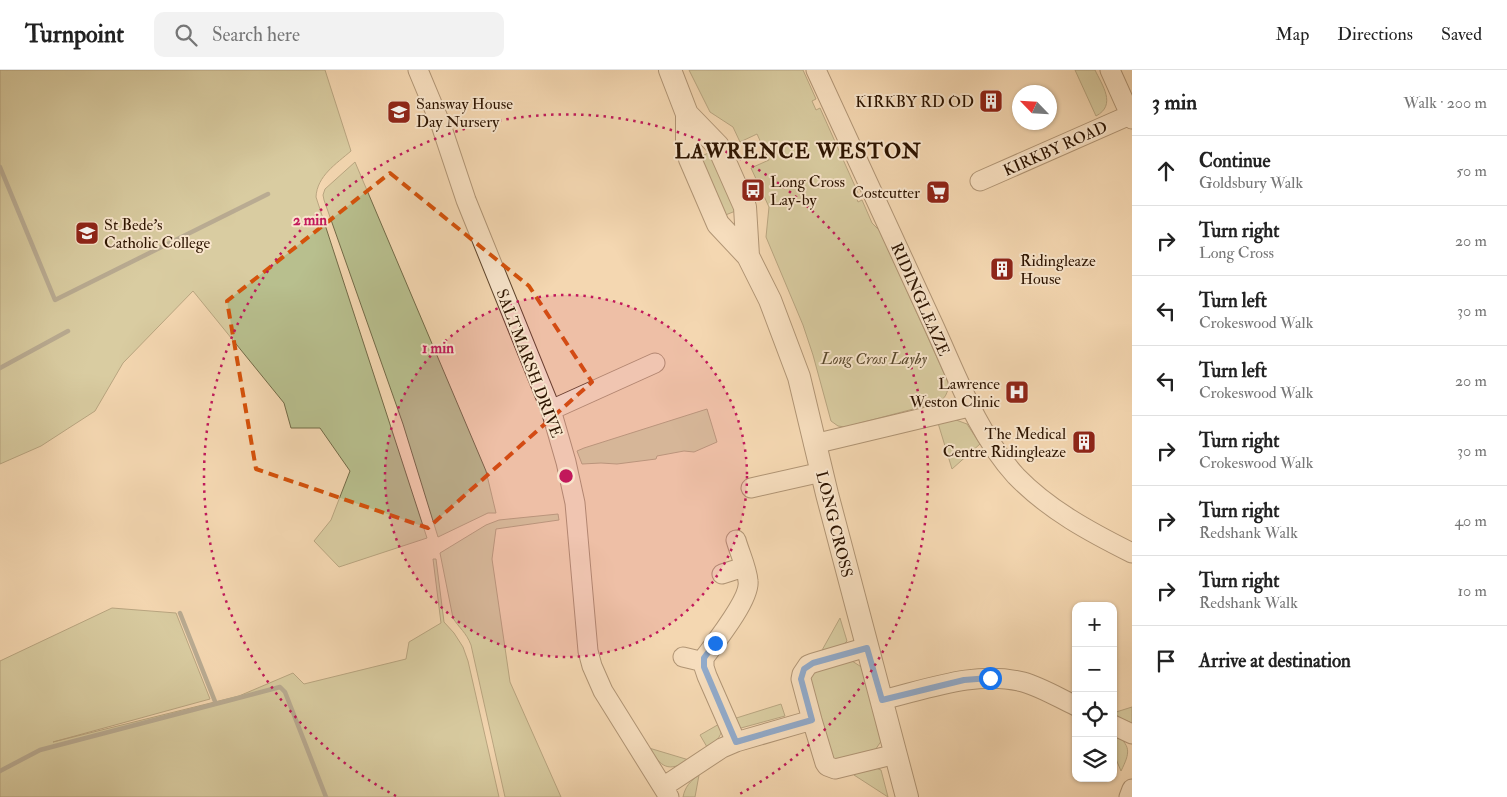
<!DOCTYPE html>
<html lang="en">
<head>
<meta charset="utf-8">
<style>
	body { margin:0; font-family:"IM FELL Double Pica",serif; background:#f2f2f2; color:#222 }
	.controls { position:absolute; right:15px; bottom:15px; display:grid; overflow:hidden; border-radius:10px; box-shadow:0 1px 4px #0004 }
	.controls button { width:45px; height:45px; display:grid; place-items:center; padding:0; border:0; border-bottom:1px solid #e0e0e0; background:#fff; color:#222; font:25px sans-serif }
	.compass { position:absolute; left:1012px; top:15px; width:45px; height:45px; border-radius:50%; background:#fff; box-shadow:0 1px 4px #0004; rotate:295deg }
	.stop { position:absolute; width:15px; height:15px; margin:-11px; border:4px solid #1a73e8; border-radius:50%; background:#fff }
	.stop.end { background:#1a73e8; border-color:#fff; box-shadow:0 1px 5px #0008 }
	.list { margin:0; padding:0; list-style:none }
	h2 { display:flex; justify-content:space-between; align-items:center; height:65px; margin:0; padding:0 20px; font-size:21px }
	h2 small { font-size:16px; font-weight:400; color:#767676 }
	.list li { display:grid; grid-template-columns:32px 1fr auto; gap:15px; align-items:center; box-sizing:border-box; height:70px; padding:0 20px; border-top:1px solid #e0e0e0 }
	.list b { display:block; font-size:19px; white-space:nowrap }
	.list p { margin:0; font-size:16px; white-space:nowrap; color:#767676 }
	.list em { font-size:16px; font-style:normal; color:#767676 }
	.icon { flex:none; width:28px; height:28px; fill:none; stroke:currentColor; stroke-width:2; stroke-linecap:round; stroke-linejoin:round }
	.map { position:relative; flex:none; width:1132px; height:727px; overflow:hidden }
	header { display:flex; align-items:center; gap:30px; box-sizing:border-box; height:70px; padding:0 25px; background:#fff; border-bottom:1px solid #e0e0e0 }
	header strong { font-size:24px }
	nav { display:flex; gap:28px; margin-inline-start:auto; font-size:18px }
	.search { width:350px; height:45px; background:#f2f2f2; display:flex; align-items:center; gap:12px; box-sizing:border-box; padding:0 18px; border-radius:10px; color:#767676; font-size:19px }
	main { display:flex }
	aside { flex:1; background:#fff }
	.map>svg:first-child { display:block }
</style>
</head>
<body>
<header>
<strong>Turnpoint</strong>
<div class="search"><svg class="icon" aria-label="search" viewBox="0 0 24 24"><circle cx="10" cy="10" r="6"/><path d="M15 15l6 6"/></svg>Search here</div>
<nav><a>Map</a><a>Directions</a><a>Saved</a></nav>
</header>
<main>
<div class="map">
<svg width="1132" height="727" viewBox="0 0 1132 727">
	<rect width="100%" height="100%" fill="#f4d7b1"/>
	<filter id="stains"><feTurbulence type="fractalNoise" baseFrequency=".004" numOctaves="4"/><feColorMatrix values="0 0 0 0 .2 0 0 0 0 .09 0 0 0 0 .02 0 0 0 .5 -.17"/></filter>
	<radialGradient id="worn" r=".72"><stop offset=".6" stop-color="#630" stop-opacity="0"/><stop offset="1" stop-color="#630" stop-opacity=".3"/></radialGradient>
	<path fill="#b8bf8e" stroke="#726a47" d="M0 0H325L351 81C336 94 317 106 316 127L427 468 339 497 314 471 331 450 350 401 320 358H291L284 333 193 221 123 293 95 341 41 376 0 394Z
		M689 0H803L816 29 812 31 816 40 820 38 858 123 855 124 858 132 862 130 872 153 880 161 948 312C949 322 945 330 936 333L845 357 838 356 831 351 813 285 803 255 766 167 769 137 751 98 769 90 757 64 740 72 733 57 710 42Z
		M1075 0H1095C1102 15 1117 35 1096 46Z
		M713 81 738 140 723 146 697 88Z
		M355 92 486 401 496 443H488L438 467 403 354 324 130 323 125 325 119Z
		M707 339 717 372 694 382 684 381 657 386 656 389 617 394 601 393 582 394 577 381 584 378Z
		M956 350 967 354 980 374 952 399 938 353Z
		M558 444 559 450 496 459 492 489 510 612 561 727H505L471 575C466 562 459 558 453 548L440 483 486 455 499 450Z
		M433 489H436L444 552 454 563 463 577 468 591 499 727H0V591L112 538 176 543 210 629 53 672 239 626 293 603 304 614 406 589 409 572 441 553Z
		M840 548 847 571 842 576 821 582Z
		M852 591 863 598 882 670 873 683 835 690 830 686 809 613 811 605 815 601Z
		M781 634 785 646 741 658 735 659 730 650Z
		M1132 637V653L1113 645V643Z
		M721 653C724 665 717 671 707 677L700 665Z
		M1113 663C1132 675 1130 683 1121 701L1113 682Z
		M649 678 689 690C668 703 661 697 649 678Z
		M876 698 881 700 888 727 854 705 860 701Z
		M699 705 695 727H683C685 717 690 711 699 705Z"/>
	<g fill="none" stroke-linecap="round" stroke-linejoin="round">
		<path stroke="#71766d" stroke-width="4.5" d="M0 97 55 230 268 124
			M0 298 68 261
			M180 543 216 634
			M0 701 40 680 280 617 285 622 326 727"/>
		<g stroke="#5f452c" stroke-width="21">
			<path id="minor" d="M418 0 441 55 466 130 551 340 566 392 575 433 588 581 592 596 603 621 669 727
				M816 0C856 85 894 170 933 254 957 306 977 363 1016 406 1049 440 1090 462 1132 483
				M1110 0 1132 49
				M980 111 1130 45
				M551 340 655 293
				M814 374 969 337
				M751 418 822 402
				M722 504 744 497
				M867 577 813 593 808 595 802 604 801 609 812 650 825 693 827 696 835 699 896 684
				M683 587 704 592
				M882 630C928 619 976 600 1023 612 1041 617 1059 628 1076 636
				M1113 655 1132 664
				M736 672 707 606 704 597V588C715 573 751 528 748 511 747 498 740 484 736 470
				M663 717 722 678 736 672 812 650
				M1129 727 1132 719"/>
		</g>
		<g stroke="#5f452c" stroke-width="24">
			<path id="tertiary" d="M670 0 687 44V74L690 89 718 154 748 186 770 230 799 307 827 424 907 727
				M687 44 718 76 745 137 748 186"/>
		</g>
		<use href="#minor" stroke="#f8e5cc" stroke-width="19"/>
		<use href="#tertiary" stroke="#f8e5cc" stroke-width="22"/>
	</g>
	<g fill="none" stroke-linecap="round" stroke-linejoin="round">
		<path stroke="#1a73e8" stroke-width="6" d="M715 573 704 588V597L736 672 812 650 801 609 804 599 813 593 867 578 882 630 964 610 990 608"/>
	</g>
	<path d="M0 0H1132V727H0ZM390 103 529 216 592 312 428 458 256 399 227 231Z" fill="#f4d7b1" fill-opacity=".55" fill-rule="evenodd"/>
	<path fill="none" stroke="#d5520b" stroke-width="4" stroke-dasharray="10 6" stroke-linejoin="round" d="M390 103 529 216 592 312 428 458 256 399 227 231Z"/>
	<circle cx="566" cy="406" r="181" fill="#c2185b" fill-opacity=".12"/>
	<g fill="none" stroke="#c2185b" stroke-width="2.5" stroke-dasharray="2.5 5">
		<circle cx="566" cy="406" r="181"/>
		<path d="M396 726A362 362 0 1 1 736 726"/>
	</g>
	<defs>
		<g id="building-square" transform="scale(1.25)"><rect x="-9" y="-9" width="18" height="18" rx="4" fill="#8f2418" stroke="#f8e5cc"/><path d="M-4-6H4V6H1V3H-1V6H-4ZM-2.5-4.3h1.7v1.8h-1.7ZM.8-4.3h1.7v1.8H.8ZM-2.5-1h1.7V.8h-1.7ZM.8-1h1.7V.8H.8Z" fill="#fff"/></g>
		<g id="school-square" transform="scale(1.25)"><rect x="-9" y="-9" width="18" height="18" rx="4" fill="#8f2418" stroke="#f8e5cc"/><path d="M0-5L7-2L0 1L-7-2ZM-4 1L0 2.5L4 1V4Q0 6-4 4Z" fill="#fff"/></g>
		<g id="bus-square" transform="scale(1.25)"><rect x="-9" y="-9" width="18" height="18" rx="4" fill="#8f2418" stroke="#f8e5cc"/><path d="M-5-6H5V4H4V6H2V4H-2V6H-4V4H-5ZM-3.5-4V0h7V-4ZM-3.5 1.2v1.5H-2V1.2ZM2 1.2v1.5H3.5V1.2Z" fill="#fff"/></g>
		<g id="supermarket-square" transform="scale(1.25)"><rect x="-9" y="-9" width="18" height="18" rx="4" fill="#8f2418" stroke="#f8e5cc"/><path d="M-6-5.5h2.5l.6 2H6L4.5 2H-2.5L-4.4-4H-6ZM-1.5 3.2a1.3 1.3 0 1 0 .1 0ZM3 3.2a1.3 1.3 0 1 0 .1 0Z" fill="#fff"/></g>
		<g id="hospital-square" transform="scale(1.25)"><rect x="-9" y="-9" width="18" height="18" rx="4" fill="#8f2418" stroke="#f8e5cc"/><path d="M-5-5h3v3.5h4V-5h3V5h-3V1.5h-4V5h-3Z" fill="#fff"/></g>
	</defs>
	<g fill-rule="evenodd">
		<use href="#building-square" x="991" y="31"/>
		<use href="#school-square" x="399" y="42"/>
		<use href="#bus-square" x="753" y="120"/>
		<use href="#supermarket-square" x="938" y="122"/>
		<use href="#school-square" x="87" y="163"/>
		<use href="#building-square" x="1002" y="199"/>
		<use href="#hospital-square" x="1017" y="322"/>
		<use href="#building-square" x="1084" y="372"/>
	</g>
	<g text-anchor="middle" stroke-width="4" stroke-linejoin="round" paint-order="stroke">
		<g font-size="16" fill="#2d1400" stroke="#f8e5cc" text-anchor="end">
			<text x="974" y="37">KIRKBY RD OD</text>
			<text x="416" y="39" text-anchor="start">Sansway House<tspan x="416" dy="18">Day Nursery</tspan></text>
			<text x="770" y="117" text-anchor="start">Long Cross<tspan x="770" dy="18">Lay-by</tspan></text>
			<text x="920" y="128">Costcutter</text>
			<text x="104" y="160" text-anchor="start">St Bede's<tspan x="104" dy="18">Catholic College</tspan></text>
			<text x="1020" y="196" text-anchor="start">Ridingleaze<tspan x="1020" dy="18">House</tspan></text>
			<text x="1000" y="319">Lawrence<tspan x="1000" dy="18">Weston Clinic</tspan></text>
			<text x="1066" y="369">The Medical<tspan x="1066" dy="18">Centre Ridingleaze</tspan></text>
		</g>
		<g font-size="16" fill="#2d1400" stroke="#f8e5cc">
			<text transform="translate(1055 78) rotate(-24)" y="6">KIRKBY ROAD</text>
			<text transform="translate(921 229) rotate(66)" y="6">RIDINGLEAZE</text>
			<text transform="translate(530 293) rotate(69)" y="6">SALTMARSH DRIVE</text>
			<text transform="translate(835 454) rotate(76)" y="6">LONG CROSS</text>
		</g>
		<g font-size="16" font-style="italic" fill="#57472b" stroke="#f8e5cc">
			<text x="874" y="294">Long Cross Layby</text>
		</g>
		<g font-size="21" font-weight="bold" letter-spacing="1" fill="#2d1400" stroke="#f8e5cc">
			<text x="798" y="88">LAWRENCE WESTON</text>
		</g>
	</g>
	<circle cx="566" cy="406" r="8" fill="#c2185b" stroke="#f8e5cc" stroke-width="2.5"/>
	<g font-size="15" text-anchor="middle" font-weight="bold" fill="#c2185b" stroke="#f8e5cc" stroke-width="4" stroke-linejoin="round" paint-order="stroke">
		<text x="310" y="155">2 min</text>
		<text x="438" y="283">1 min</text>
	</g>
	<rect width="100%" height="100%" filter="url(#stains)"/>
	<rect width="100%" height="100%" fill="url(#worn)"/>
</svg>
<div class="controls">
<button>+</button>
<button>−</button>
<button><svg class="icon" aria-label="locate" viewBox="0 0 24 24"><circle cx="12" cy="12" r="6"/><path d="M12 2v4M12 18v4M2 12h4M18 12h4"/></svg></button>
<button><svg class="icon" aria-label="layers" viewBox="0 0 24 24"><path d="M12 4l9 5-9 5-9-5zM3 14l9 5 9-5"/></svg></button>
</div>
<svg class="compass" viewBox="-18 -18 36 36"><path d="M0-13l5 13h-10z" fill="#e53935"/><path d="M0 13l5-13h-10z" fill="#767676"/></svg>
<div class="stop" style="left:990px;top:608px"></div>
<div class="stop end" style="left:715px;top:573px"></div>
</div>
<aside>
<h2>3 min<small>Walk · 200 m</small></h2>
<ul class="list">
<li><svg class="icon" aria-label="ahead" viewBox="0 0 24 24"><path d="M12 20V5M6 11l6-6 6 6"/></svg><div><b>Continue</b><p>Goldsbury Walk</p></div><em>50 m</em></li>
<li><svg class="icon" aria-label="right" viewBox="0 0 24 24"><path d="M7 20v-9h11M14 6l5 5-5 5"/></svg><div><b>Turn right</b><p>Long Cross</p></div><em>20 m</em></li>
<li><svg class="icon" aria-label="left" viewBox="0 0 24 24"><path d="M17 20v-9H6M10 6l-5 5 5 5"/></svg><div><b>Turn left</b><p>Crokeswood Walk</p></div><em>30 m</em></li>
<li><svg class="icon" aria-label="left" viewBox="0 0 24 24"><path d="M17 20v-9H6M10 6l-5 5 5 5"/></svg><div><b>Turn left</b><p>Crokeswood Walk</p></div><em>20 m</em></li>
<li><svg class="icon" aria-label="right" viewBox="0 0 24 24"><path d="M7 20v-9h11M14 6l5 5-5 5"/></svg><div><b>Turn right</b><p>Crokeswood Walk</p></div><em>30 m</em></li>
<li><svg class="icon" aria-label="right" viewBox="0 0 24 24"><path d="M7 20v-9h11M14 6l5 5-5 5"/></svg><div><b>Turn right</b><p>Redshank Walk</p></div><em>40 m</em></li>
<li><svg class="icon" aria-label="right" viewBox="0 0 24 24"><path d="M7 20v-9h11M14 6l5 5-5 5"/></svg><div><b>Turn right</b><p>Redshank Walk</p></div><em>10 m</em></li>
<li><svg class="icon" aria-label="arrive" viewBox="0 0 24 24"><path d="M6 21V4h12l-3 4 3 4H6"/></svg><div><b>Arrive at destination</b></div></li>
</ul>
</aside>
</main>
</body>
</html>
